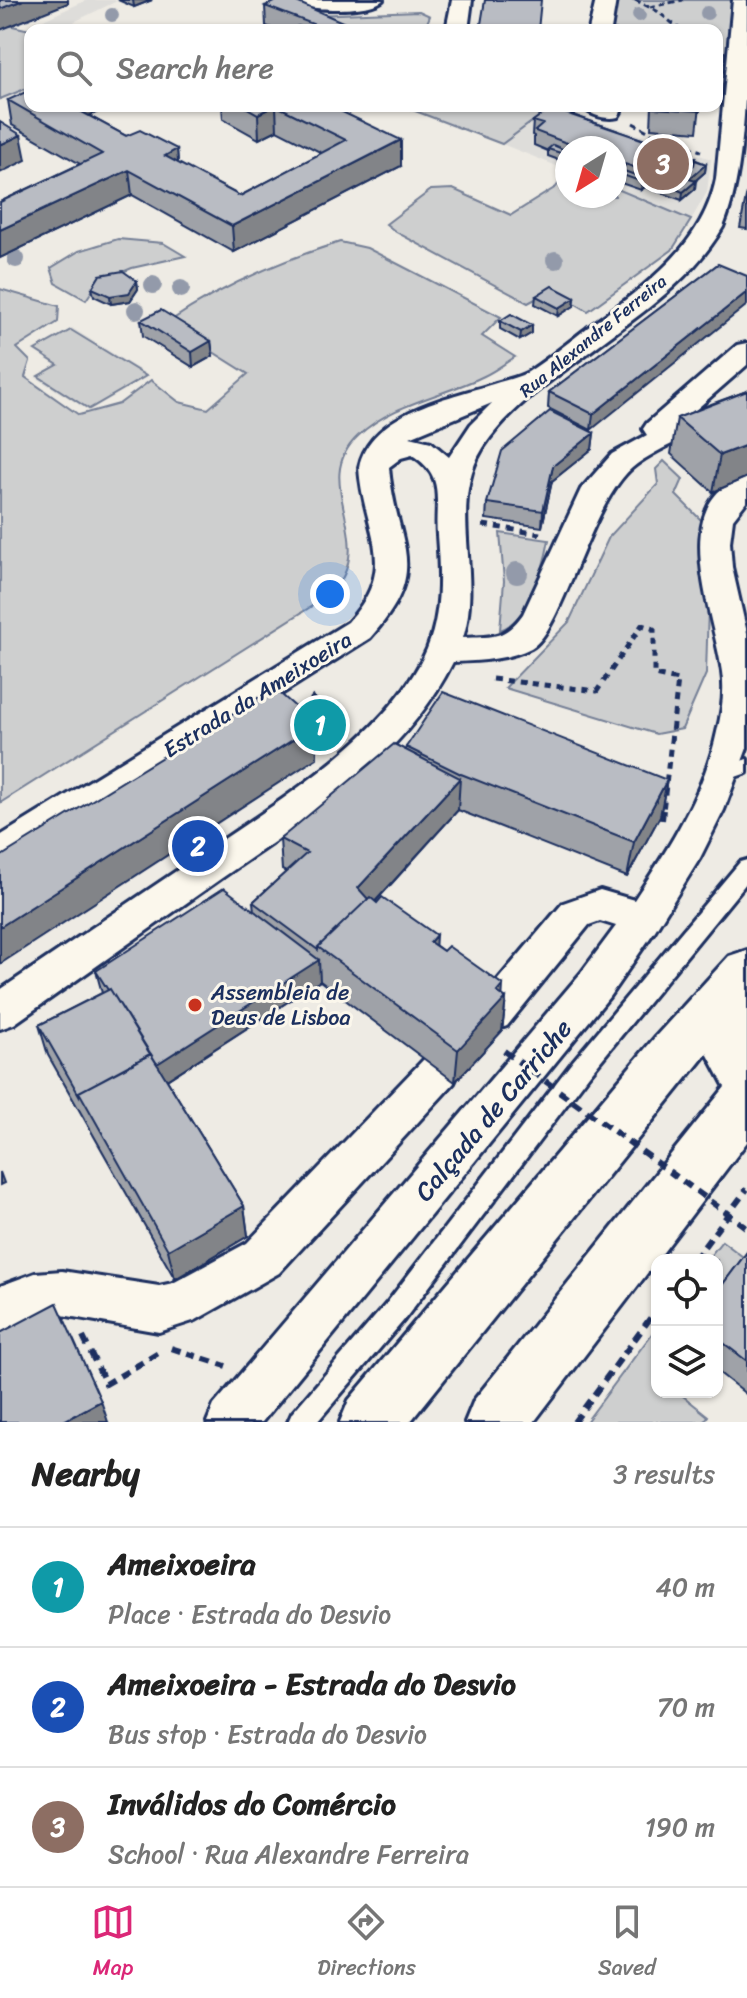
<!DOCTYPE html>
<html lang="en">
<head>
<meta charset="utf-8">
<style>
	body { margin:0; font-family:Sriracha,sans-serif; background:#f6f6f6; color:#222 }
	.controls { position:absolute; right:24px; bottom:24px; display:grid; overflow:hidden; border-radius:16px; box-shadow:0 2px 6px #0004 }
	.controls button { width:72px; height:72px; display:grid; place-items:center; padding:0; border:0; border-bottom:2px solid #e0e0e0; background:#fff; color:#222; font:40px sans-serif }
	.compass { position:absolute; left:555px; top:136px; width:72px; height:72px; border-radius:50%; background:#fff; box-shadow:0 2px 6px #0004; rotate:217deg }
	.you { position:absolute; left:330px; top:594px; width:28px; height:28px; margin:-20px; border:6px solid #fff; border-radius:50%; background:#1a73e8; box-shadow:0 0 0 12px #1a73e833 }
	.badge { display:grid; place-items:center; width:52px; height:52px; border-radius:50%; background:#db2777; color:#fff; font-size:26px; font-weight:700 }
	.pin { position:absolute; translate:-50% -50%; border:4px solid #fff; box-shadow:0 2px 8px #0006 }
	.list { margin:0; padding:0; list-style:none }
	h2 { display:flex; justify-content:space-between; align-items:center; height:104px; margin:0; padding:0 32px; font-size:34px }
	h2 small { font-size:26px; font-weight:400; color:#767676 }
	.list li { display:grid; grid-template-columns:52px 1fr auto; gap:24px; align-items:center; box-sizing:border-box; height:120px; padding:0 32px; border-top:2px solid #e0e0e0 }
	.list b { display:block; font-size:30px; white-space:nowrap }
	.list p { margin:0; font-size:26px; white-space:nowrap; color:#767676 }
	.list em { font-size:26px; font-style:normal; color:#767676 }
	.icon { flex:none; width:44px; height:44px; fill:none; stroke:currentColor; stroke-width:2; stroke-linecap:round; stroke-linejoin:round }
	.map { position:relative; flex:none; width:747px; height:1422px; overflow:hidden }
	.search { position:absolute; background:#fff; box-shadow:0 2px 6px #0004; left:24px; right:24px; top:24px; height:88px; display:flex; align-items:center; gap:20px; box-sizing:border-box; padding:0 28px; border-radius:16px; color:#767676; font-size:30px }
	.sheet { height:464px; background:#fff }
	nav { display:flex; justify-content:space-around; align-items:center; box-sizing:border-box; height:112px; border-top:2px solid #e0e0e0; background:#fff; font-size:22px; color:#767676 }
	nav a { display:grid; justify-items:center; gap:4px }
	nav .on { color:#db2777 }
	.map>svg:first-child { display:block }
</style>
</head>
<body>
<div class="map">
<svg width="747" height="1422" viewBox="0 0 747 1422">
	<rect width="100%" height="100%" fill="#eeebe4"/>
	<filter id="ink" filterUnits="userSpaceOnUse"><feTurbulence type="fractalNoise" baseFrequency=".0125" numOctaves="2"/><feDisplacementMap in="SourceGraphic" scale="16" xChannelSelector="R" yChannelSelector="G"/><feConvolveMatrix kernelMatrix="1 2 1 2 8 2 1 2 1" color-interpolation-filters="sRGB"/></filter>
	<g filter="url(#ink)">
		<path fill="#deddda" d="M87 0H119L57 30H30V42L17 32Z
			M553 106 711 159 707 192 691 220 615 188V148H567V170L502 144Z
			M72 328 149 376 89 411 35 377 55 365 32 350Z"/>
		<path fill="#cecfcf" stroke="#747f96" stroke-width="2" d="M606 0H743L739 53 717 52V30H600Z
			M419 11 430 16 424 30H316L286 16Z
			M8 25 30 30V87L0 99V28Z
			M412 106H553L502 144 410 109Z
			M567 172V196H615V188L691 220 672 250 588 311 552 290 528 303 396 232 386 224 431 190 453 189 511 215 556 187Z
			M118 239 163 243 185 256 132 268 98 282 86 300 56 283 51 268 79 251Z
			M340 242 367 248 501 317 482 336 515 357C505 363 495 371 484 376 443 396 391 404 358 436 307 484 382 539 331 594L0 803V289L59 306 58 322 17 348 30 361 25 377 79 415 119 404 151 380 179 402 208 409 248 374 167 323C220 287 279 261 340 242Z
			M71 330 146 376 89 409 38 376 58 365 35 350Z
			M664 461 683 479 676 495 704 523 709 573 706 674 682 729 656 734 505 688 569 622 609 537 658 484 656 469Z
			M500 533 549 540C544 568 529 620 500 630L504 581Z
			M722 1241 747 1260 717 1304V1260H707Z
			M657 1327V1392H678L708 1416 704 1422H586Z"/>
		<g fill="none" stroke-linecap="round" stroke-linejoin="round">
			<g stroke="#1b2f5e" stroke-width="6">
				<path id="service" d="M747 759V773L724 781 717 779 715 774 717 769Z
					M747 860V882L589 1075 404 1320 317 1422H288L292 1413 386 1304 573 1061 740 862Z"/>
			</g>
			<g stroke="#1b2f5e" stroke-width="6">
				<path id="minor" d="M289 0H383C372 12 300 12 289 0Z
					M452 0H472L468 30H446Z
					M596 0H616L611 30H589Z
					M733 0H747C747 64 747 172 723 227 693 279 642 313 596 347 556 377 510 406 483 448 447 505 483 573 463 638 493 636 504 640 523 614L581 489 612 454 647 435 643 429 647 423 737 345 747 343V365L692 413 747 393V412C715 425 657 447 632 468 590 504 562 632 531 648 507 660 479 661 453 662 404 761 306 819 219 880 151 928 82 976 14 1024L0 1029V990C64 947 127 904 191 861 268 808 389 738 427 649 442 612 440 574 437 535 434 500 447 477 412 455L401 458 389 467C395 545 434 567 370 638L13 864 0 869V836L348 622C401 564 363 533 359 467 370 413 448 398 493 384 504 380 518 378 528 372 548 359 568 343 587 328 641 289 702 248 716 179ZM492 403 471 424 449 457 431 442 410 437Z
					M583 106H615L621 112 618 117C607 120 590 116 583 106Z
					M747 476V501L733 519 730 542 732 567 747 633V748L724 810 700 858 654 932 609 997 262 1422H207L214 1405 581 973 616 926 600 921 589 925 507 1026 493 1031 479 1026 473 1014 479 1002 563 903 600 890 634 900C669 848 704 793 717 732 722 712 725 691 722 672 715 616 664 499 747 476Z
					M440 1052 454 1057 460 1070 454 1083 279 1273 196 1320 159 1332 62 1315 35 1317 0 1332V1286L35 1273 62 1271 159 1286 173 1283 247 1243 426 1057Z"/>
			</g>
			<g stroke="#1b2f5e" stroke-width="6">
				<path id="trunk" d="M747 950V1142L534 1422H465L474 1400 725 1087 707 1053 410 1422H340L349 1400 656 1036 729 956Z"/>
			</g>
			<path stroke="#1b2f5e" stroke-width="3" stroke-dasharray="6 4" stroke-linecap="butt" d="M635 0 657 11 681 30
				M650 7 683 0
				M633 123 657 136 701 151"/>
			<path stroke="#1b2f5e" stroke-width="5" stroke-dasharray="7 6" stroke-linecap="butt" d="M483 525 540 534
				M492 679 597 691 642 625 654 629V675L678 680 663 811
				M298 715 318 703 309 695
				M308 725 338 707 350 718 348 720"/>
			<path stroke="#1b2f5e" stroke-width="6" stroke-dasharray="10 7" stroke-linecap="butt" d="M662 820 663 809
				M694 1260 747 1189
				M83 1337 106 1384 162 1351
				M171 1348 226 1366
				M574 1422 657 1309"/>
			<use href="#service" fill="#fbf7ec" fill-rule="evenodd"/>
			<use href="#minor" fill="#fbf7ec" fill-rule="evenodd"/>
			<use href="#trunk" fill="#fbf7ec" fill-rule="evenodd"/>
			<path stroke="#1b2f5e" stroke-width="6" stroke-dasharray="10 7" stroke-linecap="butt" d="M504 1051 747 1228"/>
		</g>
		<g fill="#939aaa">
			<circle cx="707" cy="13" r="7"/>
			<circle cx="112" cy="15" r="7"/>
			<circle cx="639" cy="15" r="7"/>
			<circle cx="16" cy="259" r="9"/>
			<circle cx="555" cy="260" r="9"/>
			<circle cx="153" cy="285" r="9"/>
			<circle cx="181" cy="289" r="9"/>
			<circle cx="136" cy="310" r="9"/>
			<circle cx="517" cy="573" r="11"/>
		</g>
		<path fill="#9fa2a8" stroke="#1b2f5e" stroke-width="2" d="M118 0H152L134 7Z
			M265 6 361 30H277L266 26Z
			M8 100 30 106H111L89 116 126 136 177 149 178 164 240 196 322 153 277 130 259 139 223 119 222 106H350L341 111 401 166 234 252 132 195 0 258V202L80 164 12 125Z
			M652 106H700L697 132 651 128Z
			M570 109V114L661 146 706 164 705 172 695 181V189L682 200 645 187 641 190 615 181V148H567V163L548 156V151L534 145V136L532 135 533 121Z
			M747 192V229L740 228Z
			M718 264 591 430 548 408 549 392Z
			M137 281 138 289 130 301 111 304 94 296 92 288Z
			M536 296 575 298 574 306 558 316 535 304Z
			M141 320 211 341 213 356 193 367 143 336Z
			M500 321 532 325V333L520 340 500 329Z
			M747 391V477L713 492 671 454 677 418Z
			M594 433 592 449 552 481 542 527 486 519 487 503Z
			M406 747 667 780 660 816 627 877 458 810 376 901 506 998 502 1031 455 1082 320 981 167 1080 244 1206 248 1236 175 1279 48 1055 39 1025 102 993 96 971 254 911 253 902 286 872 282 870 280 839 406 750Z
			M747 1252V1395L717 1371V1292Z"/>
		<path fill="#828488" stroke="#1b2f5e" stroke-width="2" d="M23 0H68V3L0 30V9Z
			M133 0H152L134 7Z
			M63 106H111L66 126Z
			M274 106H276L277 130 259 139 258 114Z
			M336 106H350L336 113Z
			M21 135 26 160 0 173V145Z
			M401 140V166L234 252 232 226Z
			M177 149 179 174 165 156Z
			M695 158 693 173 685 189H676L680 171Z
			M625 164 623 175 620 174 621 167Z
			M706 164 705 172 688 187 689 179Z
			M129 170 132 195 0 258V230Z
			M646 179 645 187 641 190 642 182Z
			M696 181 695 189 682 200 683 192Z
			M137 281 138 289 130 301 111 304 110 296Z
			M747 292V305L591 430 593 414Z
			M575 298 574 306 558 316 559 308Z
			M532 325V333L520 340 521 332Z
			M211 341 213 356 193 367 192 352Z
			M594 433 592 449 552 481 542 527 543 511 553 466Z
			M747 445V477L713 492 720 455Z
			M316 725 317 758 0 964V927Z
			M460 778 458 810 370 907 358 888Z
			M667 780 660 816 627 877 634 842Z
			M436 935 434 969 430 942Z
			M319 960 320 981 157 1086 80 1095Z
			M503 985 502 1002 506 998 502 1031 455 1082 458 1050 497 992Z
			M0 1172 4 1183 0 1185Z
			M244 1206 248 1236 175 1279 168 1250Z
			M101 1401 108 1422H62Z"/>
		<path fill="#b9bcc3" stroke="#1b2f5e" stroke-width="2" d="M0 0H23L0 9Z
			M278 0H292L361 30H309L318 26 265 6Z
			M485 0H541L538 30H480Z
			M298 26 309 30H288Z
			M30 90V106H71L126 136 140 130 177 149 165 156 240 196 346 140 277 106H330L401 140 232 226 129 170 0 230V202L102 154 8 100Z
			M244 106H274L258 114Z
			M553 106H561L570 109 565 113 644 140 650 136 662 141 654 144 695 158 680 171 687 174 677 182 625 164 621 167 615 165V148H576L577 147 535 131 543 124 533 121Z
			M654 106H700V111L654 108Z
			M571 115H572L645 140H644Z
			M0 122 21 135 0 145Z
			M553 145 567 151V155L548 149Z
			M695 160 706 164 689 179 696 181 683 192 676 189 686 181 687 174 685 173 694 165Z
			M624 171 646 179 642 182 620 174Z
			M718 264 747 276V292L593 414 549 392Z
			M123 271 137 281 129 293 110 296 92 288 100 275Z
			M552 286 575 298 559 308 536 296Z
			M161 310 211 341 192 352 141 320Z
			M511 314 532 325 521 332 500 321Z
			M747 391V445L720 455 677 418Z
			M550 411 594 433 553 466 543 511 487 503 502 451Z
			M274 688 316 725 0 927V857Z
			M443 692 667 780 634 842 461 774 406 747Z
			M394 744 460 778 358 888 368 899 318 947V950L253 902 307 853 280 839Z
			M224 888 319 960 157 1064 110 989 108 990 96 971Z
			M370 897 377 903 382 897 436 935 430 942 443 951 448 946 503 985 497 992 506 998 458 1050 318 947Z
			M110 989 150 1054 79 1092V1095L39 1025Z
			M151 1054 244 1206 168 1250 79 1092Z
			M747 1252V1361L717 1338V1292Z
			M57 1303 101 1401 62 1422H0V1333Z"/>
	</g>
	<circle fill="#c8321e" stroke="#fbf7ec" stroke-width="3" cx="195" cy="1005" r="8"/>
	<g text-anchor="middle" stroke-width="6" stroke-linejoin="round" paint-order="stroke">
		<g font-size="18" fill="#1b2f5e" stroke="#fbf7ec">
			<text transform="translate(593 336) rotate(-39)" y="6">Rua Alexandre Ferreira</text>
		</g>
		<g font-size="22" fill="#1b2f5e" stroke="#fbf7ec">
			<text transform="translate(257 694) rotate(-32)" y="8">Estrada da Ameixoeira</text>
		</g>
		<g font-size="22" fill="#1b2f5e" stroke="#fbf7ec" text-anchor="start">
			<text x="211" y="1000">Assembleia de<tspan x="211" dy="25">Deus de Lisboa</tspan></text>
		</g>
		<g font-size="26" fill="#1b2f5e" stroke="#fbf7ec">
			<text transform="translate(493 1110) rotate(-50)" y="9">Calçada de Carriche</text>
		</g>
	</g>
</svg>
<div class="controls">
<button><svg class="icon" aria-label="locate" viewBox="0 0 24 24"><circle cx="12" cy="12" r="6"/><path d="M12 2v4M12 18v4M2 12h4M18 12h4"/></svg></button>
<button><svg class="icon" aria-label="layers" viewBox="0 0 24 24"><path d="M12 4l9 5-9 5-9-5zM3 14l9 5 9-5"/></svg></button>
</div>
<svg class="compass" viewBox="-18 -18 36 36"><path d="M0-13l5 13h-10z" fill="#e53935"/><path d="M0 13l5-13h-10z" fill="#767676"/></svg>
<div class="you"></div>
<div class="pin badge" style="left:320px;top:725px;background:#0f9aa8">1</div>
<div class="pin badge" style="left:198px;top:846px;background:#1a4fb4">2</div>
<div class="pin badge" style="left:663px;top:164px;background:#8d6e63">3</div>
<div class="search"><svg class="icon" aria-label="search" viewBox="0 0 24 24"><circle cx="10" cy="10" r="6"/><path d="M15 15l6 6"/></svg>Search here</div>
</div>
<section class="sheet">
<h2>Nearby<small>3 results</small></h2>
<ul class="list">
<li><span class="badge" style="background:#0f9aa8">1</span><div><b>Ameixoeira</b><p>Place · Estrada do Desvio</p></div><em>40 m</em></li>
<li><span class="badge" style="background:#1a4fb4">2</span><div><b>Ameixoeira - Estrada do Desvio</b><p>Bus stop · Estrada do Desvio</p></div><em>70 m</em></li>
<li><span class="badge" style="background:#8d6e63">3</span><div><b>Inválidos do Comércio</b><p>School · Rua Alexandre Ferreira</p></div><em>190 m</em></li>
</ul>
</section>
<nav>
<a class="on"><svg class="icon" aria-label="map" viewBox="0 0 24 24"><path d="M3 6l6-2 6 2 6-2v14l-6 2-6-2-6 2zM9 4v14M15 6v14"/></svg>Map</a>
<a><svg class="icon" aria-label="directions" viewBox="0 0 24 24"><path d="M12 3l9 9-9 9-9-9zM9 14v-3h6M13 9l2 2-2 2"/></svg>Directions</a>
<a><svg class="icon" aria-label="saved" viewBox="0 0 24 24"><path d="M7 4h10v16l-5-4-5 4z"/></svg>Saved</a>
</nav>
</body>
</html>
